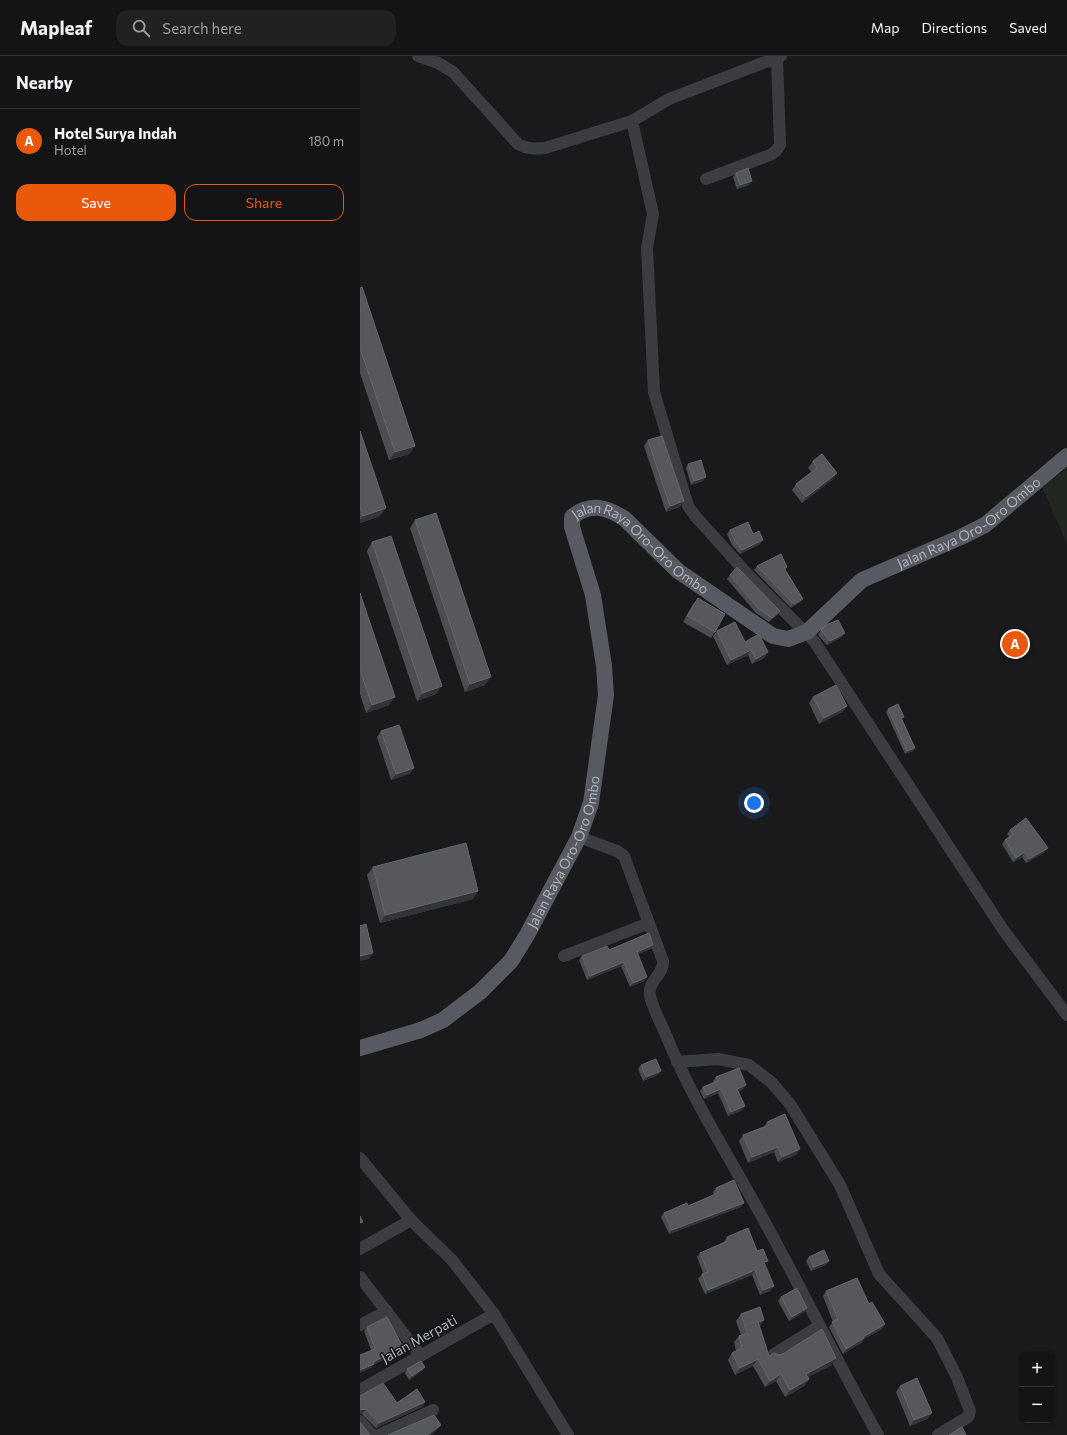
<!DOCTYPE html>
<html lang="en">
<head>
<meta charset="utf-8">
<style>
	body { margin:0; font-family:Commissioner,sans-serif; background:#212123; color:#f1f3f6 }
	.controls { position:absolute; right:12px; bottom:12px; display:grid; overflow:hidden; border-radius:8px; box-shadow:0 1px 3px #0004 }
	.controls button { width:36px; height:36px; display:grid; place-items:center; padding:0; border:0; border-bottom:1px solid #333335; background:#141416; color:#f1f3f6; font:20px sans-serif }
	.you { position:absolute; left:394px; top:747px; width:14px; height:14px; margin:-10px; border:3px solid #fff; border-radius:50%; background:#1a73e8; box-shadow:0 0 0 6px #1a73e833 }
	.badge { display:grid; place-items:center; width:26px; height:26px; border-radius:50%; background:#ea580c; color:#fff; font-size:13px; font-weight:700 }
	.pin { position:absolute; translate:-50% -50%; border:2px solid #fff; box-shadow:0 1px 4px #0006 }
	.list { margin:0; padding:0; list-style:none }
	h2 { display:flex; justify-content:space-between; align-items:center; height:52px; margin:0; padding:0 16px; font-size:17px }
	h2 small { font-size:13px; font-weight:400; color:#9d9ea1 }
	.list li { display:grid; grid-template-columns:26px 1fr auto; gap:12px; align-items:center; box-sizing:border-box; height:64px; padding:0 16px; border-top:1px solid #333335 }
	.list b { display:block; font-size:15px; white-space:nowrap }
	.list p { margin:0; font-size:13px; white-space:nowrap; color:#9d9ea1 }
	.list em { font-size:13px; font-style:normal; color:#9d9ea1 }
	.actions { display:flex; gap:8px; padding:12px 16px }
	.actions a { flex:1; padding:9px 0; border:1px solid #ea580c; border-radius:12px; text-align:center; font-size:14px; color:#ea580c }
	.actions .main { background:#ea580c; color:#fff }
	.icon { flex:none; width:22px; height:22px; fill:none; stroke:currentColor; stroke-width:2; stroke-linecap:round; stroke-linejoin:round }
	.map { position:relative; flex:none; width:707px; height:1379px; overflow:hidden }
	header { display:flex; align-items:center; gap:24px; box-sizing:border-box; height:56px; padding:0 20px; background:#141416; border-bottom:1px solid #333335 }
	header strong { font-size:19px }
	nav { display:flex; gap:22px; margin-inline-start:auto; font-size:14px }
	.search { width:280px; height:36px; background:#212123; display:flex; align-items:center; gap:10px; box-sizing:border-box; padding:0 14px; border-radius:12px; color:#9d9ea1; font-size:15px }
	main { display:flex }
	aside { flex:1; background:#141416 }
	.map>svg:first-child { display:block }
</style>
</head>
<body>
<header>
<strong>Mapleaf</strong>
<div class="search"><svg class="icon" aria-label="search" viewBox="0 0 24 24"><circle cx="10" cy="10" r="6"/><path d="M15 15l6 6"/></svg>Search here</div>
<nav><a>Map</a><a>Directions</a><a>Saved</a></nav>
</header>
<main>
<aside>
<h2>Nearby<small></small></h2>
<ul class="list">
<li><span class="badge">A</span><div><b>Hotel Surya Indah</b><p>Hotel</p></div><em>180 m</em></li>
</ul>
<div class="actions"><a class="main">Save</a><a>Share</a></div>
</aside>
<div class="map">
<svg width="707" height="1379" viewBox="0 0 707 1379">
	<rect width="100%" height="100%" fill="#1a1a1d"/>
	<path fill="#202820" d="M707 413V488L682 431Z"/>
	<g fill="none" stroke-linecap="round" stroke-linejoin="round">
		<path stroke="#3b3d42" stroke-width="12" d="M58 0 78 7 93 16 158 88C167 93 175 93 185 92L272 65 309 43 421 0
			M272 65 293 158 287 192 294 336 328 450 336 461 391 522 454 585 644 875 707 959
			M346 123 410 99 416 95 420 89 417 1
			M219 781 257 795 264 800 303 905C304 919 287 925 290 940 293 953 301 967 306 979 330 1039 365 1094 396 1150 438 1225 476 1304 518 1379
			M204 900 289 867
			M317 1006 358 1003 389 1009 411 1026 430 1048 480 1129 519 1218 577 1282 596 1319 610 1355 608 1361 578 1379
			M0 1102 51 1164 92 1204 134 1258 208 1379
			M0 1193 51 1164
			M0 1221 60 1299
			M0 1269 27 1255
			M414 1298 459 1270
			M0 1334 134 1258
			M0 1365 12 1379
			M19 1379 73 1354"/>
		<path stroke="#575a61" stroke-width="16" id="s1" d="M0 992 61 974 83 964 120 936 151 905 167 879 219 781 231 747 246 639 244 610 233 539 212 471V461C230 446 247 451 265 463L318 515 413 580 428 583 447 576 502 524 601 481 625 469 707 400"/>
	</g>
	<path fill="#4b4d52" d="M376 117 389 129 377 133 373 121Z
		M0 232 55 390 49 398 29 404 0 317Z
		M0 375 20 460 0 467Z
		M288 384 320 451 306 456 284 390Z
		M453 405 473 423 442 447 432 434 436 428 452 416 448 412Z
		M328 408 343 425 331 429 326 412Z
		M55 464 125 629 105 636 50 472Z
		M370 474 393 478 400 488 380 498 372 489 367 478Z
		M12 486 76 638 57 645 7 495Z
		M397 510 427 511 425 514 443 543 440 546 431 552 394 514Z
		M370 519 417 559 409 566 396 557 367 523Z
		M0 537 29 649 6 657 0 638Z
		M338 542 355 576 351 582 323 566 333 548Z
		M461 574 482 581 467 589 458 579Z
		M357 575 385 586 408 596 404 602 392 608 388 599 367 609 353 580Z
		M453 641 487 650 482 656 459 668 449 647Z
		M528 653 544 661 542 663 555 692 553 695 545 698 526 656Z
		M21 675 54 712 49 718 31 724 17 681Z
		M650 774 685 796 666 807 662 801 653 806 642 788 645 784 649 781 647 778Z
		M13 811 118 835 113 843 20 867 7 819Z
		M293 889 291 893 278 898 284 925 270 931 261 910 227 924 219 904 222 900 249 894Z
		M281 1009 298 1019 283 1025 278 1013Z
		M356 1021 386 1029 383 1033 379 1035 382 1054 368 1060 358 1037 344 1043 340 1035 343 1031 354 1026 353 1025Z
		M407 1066 436 1099 418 1106 414 1096 388 1107 379 1085 383 1079 404 1071Z
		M356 1132 384 1147 381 1151 309 1178 301 1161 304 1157 328 1150 354 1139 353 1136Z
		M367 1181 397 1195 405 1209 414 1230 410 1235 400 1239 392 1219 345 1238 338 1223 342 1218 343 1217 337 1201 340 1197 364 1186Z
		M449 1201 466 1209 451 1215 446 1205Z
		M466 1235 509 1248 522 1273 504 1283 501 1287 483 1298 469 1271 473 1266 463 1240Z
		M421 1241 447 1252 444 1256 429 1265 418 1245Z
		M381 1258 404 1264 400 1270 409 1300 419 1299 472 1309 448 1321 449 1323 444 1330 425 1341 416 1325 405 1331 393 1310 375 1319 368 1304 372 1297 376 1295 374 1286 379 1280 381 1279 376 1265Z
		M7 1271 43 1291 40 1296 13 1309 11 1312V1294L4 1275Z
		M65 1311 62 1315 49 1324 45 1317 47 1313Z
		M540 1330 572 1357 567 1363 550 1370 536 1336Z
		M0 1340 37 1347 62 1351 16 1372 2 1358Z"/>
	<path fill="#333438" d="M392 125 389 129 377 133 380 129Z
		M55 390 49 398 29 404 35 396Z
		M477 417 473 423 442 447 446 441Z
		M346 421 343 425 331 429 334 425Z
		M324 445 320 451 306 456 310 450Z
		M26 452 20 460 0 467V464L3 460Z
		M403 484 400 488 380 498 382 494Z
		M443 543 440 546 431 552 434 548Z
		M420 555 417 559 409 566 412 562Z
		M485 577 482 581 467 589 470 585Z
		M391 594 388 599 367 609 371 604Z
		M408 596 404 602 392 608 396 603Z
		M131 621 125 629 105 636 110 628Z
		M82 630 76 638 57 645 63 637Z
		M35 641 29 649 6 657 12 649Z
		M487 650 482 656 459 668 464 662Z
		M555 692 553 695 545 698 547 695Z
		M54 712 49 718 31 724 36 718Z
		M688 792 685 796 666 807 669 803Z
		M665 796 662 801 653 806 656 802Z
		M118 835 113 843 20 867 25 859Z
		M293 889 291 893 274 900 277 896Z
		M13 897 9 903 0 905V900Z
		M264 906 261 910 227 924 230 920Z
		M287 921 284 925 270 931 273 927Z
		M301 1015 298 1019 283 1025 286 1021Z
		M386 1029 383 1033 375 1037 377 1033Z
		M361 1033 358 1037 344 1043 347 1039Z
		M385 1050 382 1054 368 1060 371 1056Z
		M418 1091 414 1096 388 1107 392 1101Z
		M440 1093 436 1099 418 1106 422 1101Z
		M384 1147 381 1151 309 1178 312 1174Z
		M469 1205 466 1209 451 1215 454 1211Z
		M395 1214 392 1219 345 1238 348 1234Z
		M414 1230 410 1235 400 1239 403 1234Z
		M447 1252 444 1256 429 1265 432 1261Z
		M404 1264 400 1270 398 1266Z
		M525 1268 522 1273 504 1283 501 1287 483 1298 486 1293 503 1281Z
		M43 1291 40 1296 13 1309 11 1312 0 1317V1314Z
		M476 1302 472 1309 441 1325 446 1318Z
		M398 1303 393 1310 375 1319 380 1312Z
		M65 1311 62 1315 49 1324 52 1320Z
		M421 1318 416 1325 405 1331 410 1325Z
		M449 1323 444 1330 425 1341 430 1334Z
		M65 1346 62 1351 16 1372 19 1367Z
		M6 1353 2 1358H0V1354Z
		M572 1357 567 1363 550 1370 554 1364Z
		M81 1369 77 1374 71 1379H67Z"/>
	<path fill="#56585d" stroke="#63666c" d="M388 112 392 125 380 129 376 117Z
		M2 231 55 390 35 396 0 292V232Z
		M0 375 26 452 3 460 0 452Z
		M302 380 324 445 310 450 288 384Z
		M462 398 477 417 446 441 436 428 457 412 453 405Z
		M341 404 346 421 334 425 328 408Z
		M76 457 131 621 110 628 55 464Z
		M388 466 393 478 399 475 403 484 382 494 375 485 370 474Z
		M31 480 82 630 63 637 12 486Z
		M421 498 427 511 424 512 443 543 434 548 397 510Z
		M377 511 420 555 412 562 399 553 370 519Z
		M0 537 35 641 12 649 0 614Z
		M338 542 365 558 355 576 327 560Z
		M478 564 485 577 470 585 461 574 466 569Z
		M375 566 385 586 399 578 408 596 396 603 391 594 371 604 357 575Z
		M476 629 487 650 464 662 453 641Z
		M538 648 544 661 541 662 555 692 547 695 528 653Z
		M39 669 54 712 36 718 21 675Z
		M666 762 688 792 669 803 665 796 656 802 645 784 653 778 650 774Z
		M106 787 118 835 25 859 13 811Z
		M6 868 13 897 0 900V870Z
		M289 877 293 889 277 896 287 921 273 927 264 906 230 920 222 900 247 890 249 894Z
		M296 1003 301 1015 286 1021 281 1009Z
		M379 1012 386 1029 377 1033 385 1050 371 1056 361 1033 347 1039 343 1031 358 1025 356 1021Z
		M425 1058 440 1093 422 1101 418 1091 392 1101 383 1079 409 1069 407 1066Z
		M374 1124 384 1147 312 1174 304 1157 327 1147 328 1150 358 1137 356 1132Z
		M0 1160 3 1166 0 1167Z
		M388 1172 397 1195 403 1193 408 1205 404 1206 414 1230 403 1234 395 1214 348 1234 342 1218 348 1216 340 1197 368 1185 367 1181Z
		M464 1194 469 1205 454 1211 449 1201Z
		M497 1222 509 1248 512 1246 525 1268 503 1281 504 1282 486 1293 472 1266 478 1263 466 1235Z
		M437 1232 447 1252 432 1261 421 1241Z
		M400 1251 404 1264 398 1266 409 1300 414 1297 419 1299 423 1298 462 1273 476 1302 446 1318 449 1323 430 1334 421 1318 410 1325 398 1303 380 1312 372 1297 382 1292 379 1280 387 1277 381 1258Z
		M27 1261 43 1291 13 1306 14 1308 0 1314V1299L15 1293 7 1271Z
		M61 1305 65 1311 52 1320 47 1313Z
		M557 1322 572 1357 554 1364 540 1330Z
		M23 1327 37 1347 57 1333 65 1346 19 1367 6 1353 0 1354V1340Z
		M74 1359 81 1369 67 1379H28Z
		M0 1366 10 1379H0Z
		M602 1371 606 1379H589Z"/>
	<g text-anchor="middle" stroke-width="3" stroke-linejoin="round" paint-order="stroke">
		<g font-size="14" fill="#acb3bc" stroke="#151518">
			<text dy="5" stroke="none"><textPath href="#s1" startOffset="1127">Jalan Raya Oro-Oro Ombo</textPath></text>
			<text dy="5" stroke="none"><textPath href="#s1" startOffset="731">Jalan Raya Oro-Oro Ombo</textPath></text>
			<text dy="5" stroke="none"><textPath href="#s1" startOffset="300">Jalan Raya Oro-Oro Ombo</textPath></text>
			<text transform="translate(59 1283) rotate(-29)" y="5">Jalan Merpati</text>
		</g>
	</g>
</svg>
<div class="controls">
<button>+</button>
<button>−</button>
</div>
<div class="you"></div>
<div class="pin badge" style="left:655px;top:588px">A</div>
</div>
</main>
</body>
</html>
